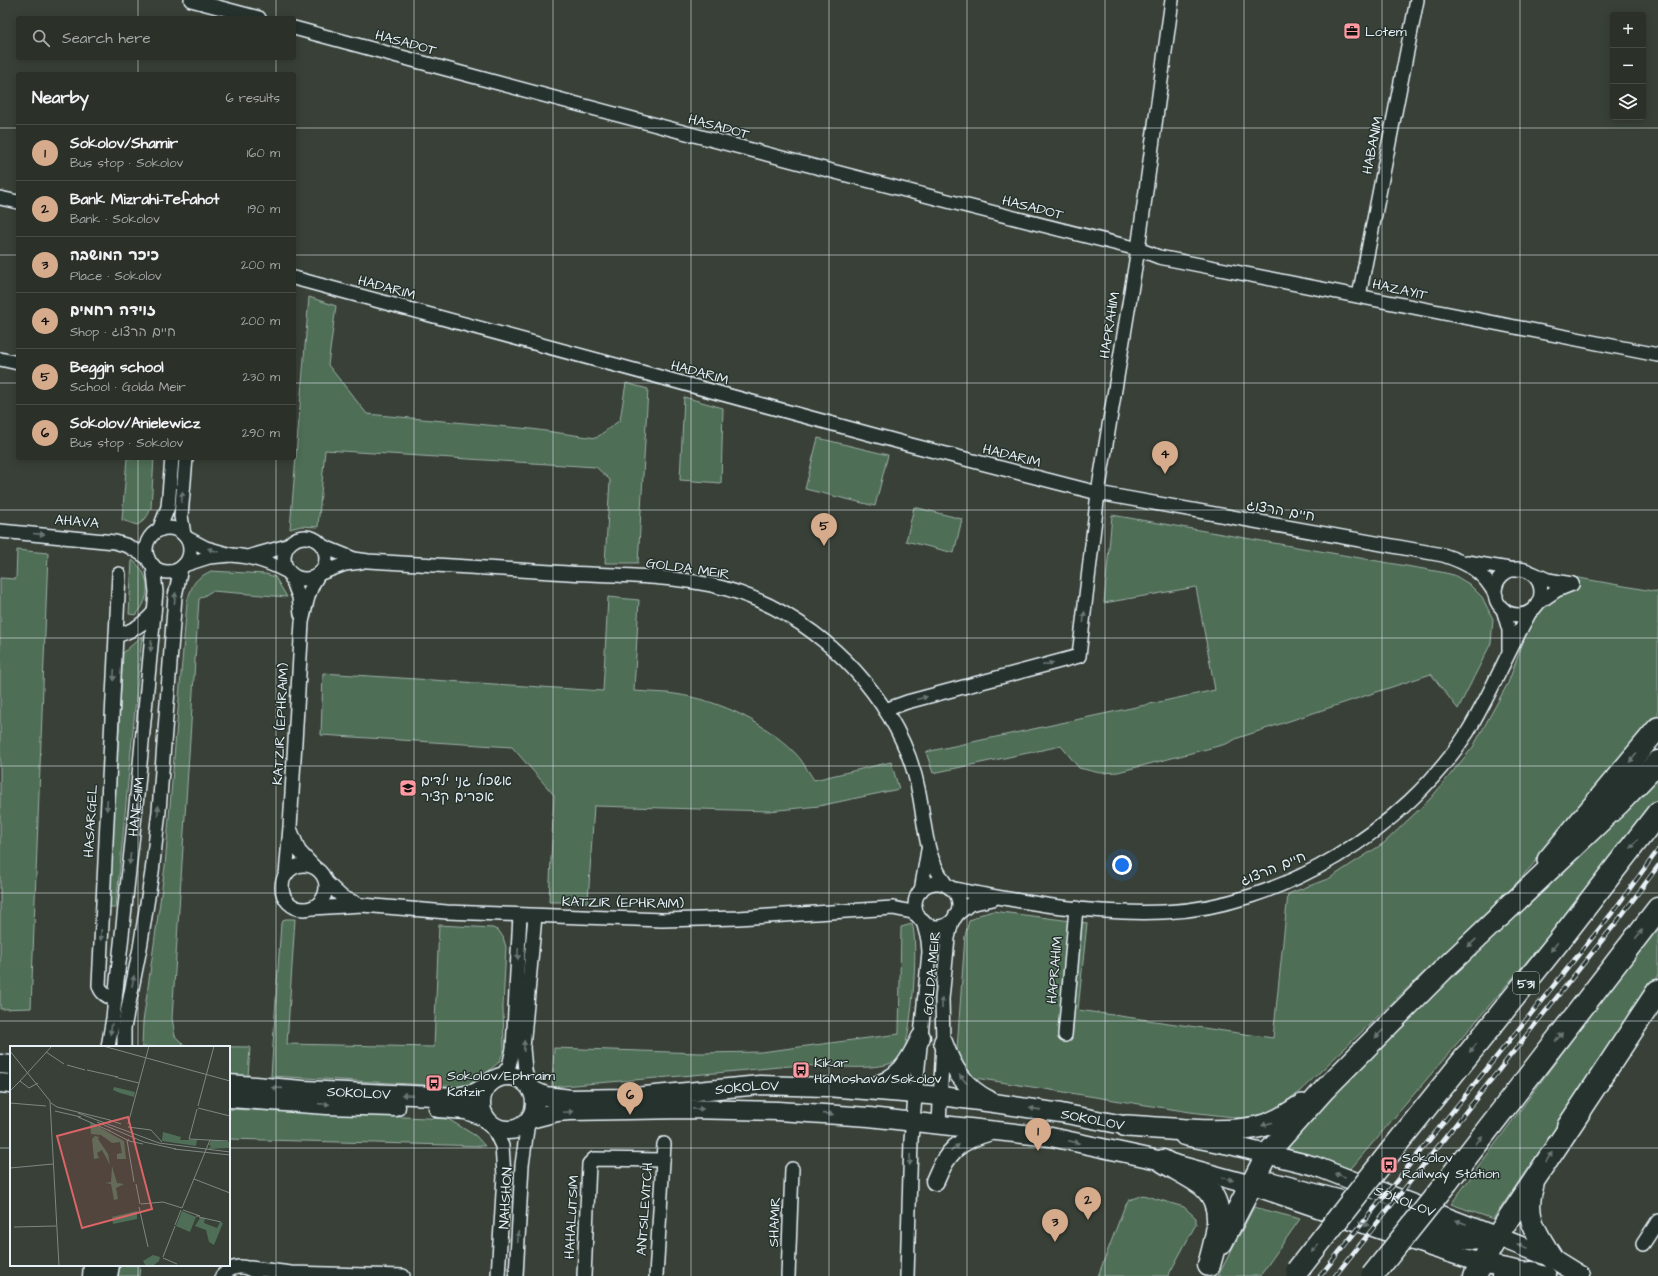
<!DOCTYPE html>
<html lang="en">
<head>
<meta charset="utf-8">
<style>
	body { margin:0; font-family:"Architects Daughter","Playpen Sans Hebrew",sans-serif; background:#333831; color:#f1f3f6 }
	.controls { position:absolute; right:12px; top:12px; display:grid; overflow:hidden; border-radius:4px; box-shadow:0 2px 10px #0003 }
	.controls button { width:36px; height:36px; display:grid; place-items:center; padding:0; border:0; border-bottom:1px solid #474b46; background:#2b3029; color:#f1f3f6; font:20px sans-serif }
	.you { position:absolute; left:1122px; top:865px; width:14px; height:14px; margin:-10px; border:3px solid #fff; border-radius:50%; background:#1a73e8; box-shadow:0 0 0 6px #1a73e833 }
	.badge { display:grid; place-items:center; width:26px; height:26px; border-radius:50%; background:#d6ab8b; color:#111; font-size:13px; font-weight:700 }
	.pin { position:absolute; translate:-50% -33px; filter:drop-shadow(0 1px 2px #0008) }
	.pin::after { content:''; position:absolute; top:21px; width:14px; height:12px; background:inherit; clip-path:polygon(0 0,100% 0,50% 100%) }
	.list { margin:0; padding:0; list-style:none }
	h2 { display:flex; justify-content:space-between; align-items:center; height:52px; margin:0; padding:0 16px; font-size:17px }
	h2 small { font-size:13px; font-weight:400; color:#a6a9a8 }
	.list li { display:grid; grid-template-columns:26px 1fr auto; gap:12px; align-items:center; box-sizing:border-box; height:56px; padding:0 16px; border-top:1px solid #474b46 }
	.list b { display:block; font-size:15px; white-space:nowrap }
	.list p { margin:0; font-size:13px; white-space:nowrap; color:#a6a9a8 }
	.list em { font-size:13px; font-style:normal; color:#a6a9a8 }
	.icon { flex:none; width:22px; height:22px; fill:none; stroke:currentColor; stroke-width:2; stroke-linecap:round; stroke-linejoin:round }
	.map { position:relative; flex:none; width:1658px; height:1276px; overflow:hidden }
	.search { position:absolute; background:#2b3029; box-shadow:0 2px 10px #0003; left:16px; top:16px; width:280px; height:44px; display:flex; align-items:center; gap:10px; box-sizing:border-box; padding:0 14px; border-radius:4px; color:#a6a9a8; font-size:15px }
	.panel { position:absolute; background:#2b3029; box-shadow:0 2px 10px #0003; left:16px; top:72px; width:280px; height:388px; border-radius:4px }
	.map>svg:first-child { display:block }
</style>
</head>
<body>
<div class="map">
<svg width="1658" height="1276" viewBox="0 0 1658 1276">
	<rect width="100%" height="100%" fill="#394037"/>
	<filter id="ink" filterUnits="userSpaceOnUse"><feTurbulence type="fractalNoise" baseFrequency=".025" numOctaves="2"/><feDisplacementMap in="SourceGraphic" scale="8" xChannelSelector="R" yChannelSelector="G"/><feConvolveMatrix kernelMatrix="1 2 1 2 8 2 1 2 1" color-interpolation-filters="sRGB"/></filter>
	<g filter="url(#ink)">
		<path fill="#4f6e57" stroke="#9cb0a8" d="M309 297 336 306 328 365 367 414 531 429 596 438 620 420 626 383 648 389 638 563H605L610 480 596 467 325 450 318 527 301 526 290 529Z
			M684 397 723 408 721 483 680 480Z
			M818 438 888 455 875 506 805 489Z
			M127 458H154L151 508C148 516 145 521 137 525L122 520Z
			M914 507 962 519 954 553 906 541Z
			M1112 515 1441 572 1454 575 1469 584 1482 597 1493 619 1491 643 1458 709 1431 674 1238 738 1226 744 1118 772 1100 773 1079 768 1061 746 933 773 926 752 1215 690 1196 587 1104 603Z
			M17 550 48 553 31 1008 0 1009V578L16 579Z
			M132 560C152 574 151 599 136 615L129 614Z
			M1534 570 1658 592V723L1513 887 1299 1092 1271 1112 1242 1118 1190 1112 975 1078 962 1072 956 1063 965 936 969 921 979 915 993 911 1087 923 1078 1010 1273 1038 1288 894 1330 878 1384 843 1431 798 1473 747 1508 683 1528 629 1544 594Z
			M211 571 266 574 275 577 287 597 212 591 199 599 172 1018 175 1036 185 1046 250 1047 248 1077 229 1074V1047H142L143 1022 165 866 187 602C193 583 193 580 211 571Z
			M608 597 639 600 634 691C645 692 656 692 667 693 714 698 761 719 795 753 802 760 808 771 814 780L891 762 899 789 819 806 769 811 594 806 588 902H549L554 795 512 747 321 735 323 673 603 691Z
			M142 636 116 908H109L123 653Z
			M1658 778V801L1544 941 1348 1172 1284 1152 1326 1097Z
			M285 919H295L287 1044 434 1047 439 925 493 928 499 931 503 937 506 947 503 1006 504 1051 499 1062 477 1081 461 1087 271 1076 281 923Z
			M1658 923V977L1643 1001 1493 1219 1451 1204Z
			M912 924C919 940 912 1045 900 1058 887 1071 844 1067 826 1066 814 1066 802 1065 790 1066 765 1068 740 1071 715 1073 660 1078 606 1082 552 1087L554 1048 699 1053 761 1052 899 1034 901 927Z
			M229 1109 448 1119 476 1136 485 1146 229 1139Z
			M1143 1195 1184 1207 1196 1218V1224L1168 1276H1098L1124 1208 1129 1200Z
			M1254 1207 1300 1219 1260 1276H1218Z
			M115 1265H140L139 1276H114Z"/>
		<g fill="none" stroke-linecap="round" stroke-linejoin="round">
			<g stroke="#e8f1f8" stroke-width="16">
				<g id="street">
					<path d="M191 0 259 18"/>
					<path d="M294 28C575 104 856 179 1138 249L1159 257 1658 355"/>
					<path d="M0 198 18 202"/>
					<path d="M294 278 907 444 1098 493 1443 555C1468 563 1484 572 1496 596"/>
					<path d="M1359 296 1417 0"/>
					<path d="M0 359 18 363"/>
					<circle cx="168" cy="550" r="22"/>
					<path d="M159 530 168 507 172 458"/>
					<path d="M0 531 115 542 128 546 148 558"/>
					<path d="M184 535 181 516 186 458"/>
					<circle cx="305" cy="558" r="21"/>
					<path d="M322 546 354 559 368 561C435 565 502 569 568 573 615 576 665 575 711 585 785 601 850 652 889 716 903 739 914 766 919 793 926 828 924 855 947 886"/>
					<path d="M231 555C252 556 269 562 288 572"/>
					<path d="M251 556 287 546"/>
					<path d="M1467 562 1515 570"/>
					<path d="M184 565 209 557 231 555 206 548 187 538"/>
					<circle cx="1518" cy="592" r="23"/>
					<path d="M321 573 345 564 361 562"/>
					<path d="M1532 573 1548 580 1572 584"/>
					<path d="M290 574 299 597 301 614"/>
					<path d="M1538 603 1557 590 1572 584"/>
					<path d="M1503 609 1509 630V649"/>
					<path d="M116 636C132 631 143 625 154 612"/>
					<path d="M885 710 907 702 1079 656 1098 493 1138 249 1172 0"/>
					<path d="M291 831 299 851 314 867"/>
					<circle cx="304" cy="887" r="22"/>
					<path d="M286 875 290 827 302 622C306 605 308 590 318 575"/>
					<path d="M326 882 342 897 358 904"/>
					<circle cx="937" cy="905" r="22"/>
					<path d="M950 888C1020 902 1092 915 1164 912 1281 907 1404 830 1467 733 1491 694 1508 651 1530 612"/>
					<path d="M921 891 928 850"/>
					<path d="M312 908 362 905 447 912 662 920 738 918 893 908 912 912 918 916"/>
					<path d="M955 916 970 904 993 899"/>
					<path d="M115 1000C107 996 101 994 99 985L119 574"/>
					<path d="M1065 1035 1076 908"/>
					<path id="s1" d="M108 1047 113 1018 137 796 156 592 153 565"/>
					<path d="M124 1047V1028L140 948 152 872 159 811 175 596 181 568"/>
					<path d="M501 1077 509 1066 513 1049 520 915"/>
					<path d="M528 1084 525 1070 523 1048 535 916"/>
					<path d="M939 1124 943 1042 942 999 948 938 952 921"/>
					<path d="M492 1125 502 1146 504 1176 498 1276"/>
					<path d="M1643 1244 1658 1221"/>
					<path d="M250 1268 291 1273 403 1276"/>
					<path d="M222 1276C232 1265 245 1264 256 1273"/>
					<path d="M516 1276 522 1165 528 1122"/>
					<path d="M584 1276 589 1164 594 1159 663 1160"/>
					<path d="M656 1276 664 1144"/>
					<path d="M788 1276 792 1169"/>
					<path d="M907 1276 911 1140 929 952 928 940 923 921"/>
				</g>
			</g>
			<g stroke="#e8f1f8" stroke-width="21">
				<g id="secondary">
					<path d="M943 1042C952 1067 964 1088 989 1100"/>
					<path d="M0 1064 11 1065"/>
					<circle cx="508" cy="1103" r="27"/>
					<path d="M0 1083 11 1084"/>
					<path id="s2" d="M229 1084 303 1090 456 1097 475 1093 486 1087"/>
					<path d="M869 1088C900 1079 908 1064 921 1037"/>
					<path id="s3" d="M532 1090 545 1096 571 1099 624 1098 760 1085 827 1087 941 1096 994 1103 1061 1113 1139 1128"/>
					<path d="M229 1098 327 1105 396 1107"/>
					<path d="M438 1108 466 1110 485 1117"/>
					<path d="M530 1119 557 1112 569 1111 686 1109 778 1111 869 1117 1051 1137 1163 1161 1251 1185 1434 1248 1481 1263 1547 1276"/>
					<path id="s4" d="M1184 1136 1234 1146 1315 1166 1552 1258 1581 1276"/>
					<path d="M935 1181C947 1151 959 1140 991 1131"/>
					<path d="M92 1276 93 1265"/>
					<path d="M108 1276 110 1265"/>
				</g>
			</g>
			<g stroke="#e8f1f8" stroke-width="24">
				<path id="primary" d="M1548 860 1658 728
					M1126 1126C1167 1128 1218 1135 1258 1127 1275 1123 1288 1114 1302 1105
					M1251 1185 1267 1154 1324 1090 1446 967 1500 916 1511 903
					M1251 1185 1271 1183 1366 1208 1455 1237 1475 1239 1497 1236 1579 1113
					M1533 1185C1523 1215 1536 1233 1552 1258"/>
			</g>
			<g stroke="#e8f1f8" stroke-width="25">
				<path id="highway" d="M1500 916 1620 802 1658 762
					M1568 1127 1658 991
					M1391 1151 1563 936 1658 813
					M1163 1161C1176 1169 1191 1176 1203 1185 1228 1206 1216 1239 1209 1265
					M1447 1182 1658 909
					M1221 1243 1251 1185
					M1475 1276 1497 1236
					M1503 1276 1532 1273"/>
			</g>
			<use href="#street" stroke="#26332d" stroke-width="13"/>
			<use href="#secondary" stroke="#26332d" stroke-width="18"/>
			<use href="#primary" stroke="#26332d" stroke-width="21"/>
			<use href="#highway" stroke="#26332d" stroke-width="22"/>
			<g stroke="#e8f1f8" stroke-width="4.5">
				<path id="rail" d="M1320 1276 1612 913 1658 850
					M1335 1276 1619 919 1658 866"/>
			</g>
			<use href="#rail" stroke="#26332d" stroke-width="3" stroke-dasharray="9" stroke-linecap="butt"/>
			<g stroke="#e8f1f8" stroke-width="25" stroke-linecap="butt">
				<path id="highway-bridge" d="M1297 1271 1391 1151
					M1372 1276 1447 1182"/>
			</g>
			<use href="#highway-bridge" stroke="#26332d" stroke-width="22"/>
		</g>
		<defs><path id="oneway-solid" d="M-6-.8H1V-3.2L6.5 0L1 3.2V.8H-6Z"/></defs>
		<g fill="#6a7674">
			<use href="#oneway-solid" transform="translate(182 497) rotate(-85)"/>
			<use href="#oneway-solid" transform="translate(39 534) rotate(5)"/>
			<use href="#oneway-solid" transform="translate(213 550) rotate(-161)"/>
			<use href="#oneway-solid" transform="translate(175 598) rotate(-84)"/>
			<use href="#oneway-solid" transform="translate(1084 617) rotate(-84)"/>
			<use href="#oneway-solid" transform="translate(151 646) rotate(95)"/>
			<use href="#oneway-solid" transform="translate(1048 664) rotate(-15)"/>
			<use href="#oneway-solid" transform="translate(114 675) rotate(93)"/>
			<use href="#oneway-solid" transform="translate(922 698) rotate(-15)"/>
			<use href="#oneway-solid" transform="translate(1633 758) rotate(130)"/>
			<use href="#oneway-solid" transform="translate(107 805) rotate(93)"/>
			<use href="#oneway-solid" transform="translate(158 811) rotate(-85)"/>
			<use href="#oneway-solid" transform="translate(1634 844) rotate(128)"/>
			<use href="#oneway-solid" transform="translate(130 859) rotate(96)"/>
			<use href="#oneway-solid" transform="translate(1639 934) rotate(-52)"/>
			<use href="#oneway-solid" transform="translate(101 935) rotate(93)"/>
			<use href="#oneway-solid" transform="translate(1472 943) rotate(137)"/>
			<use href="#oneway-solid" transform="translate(1554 947) rotate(129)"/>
			<use href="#oneway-solid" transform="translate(518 954) rotate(93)"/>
			<use href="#oneway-solid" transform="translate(133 981) rotate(-79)"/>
			<use href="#oneway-solid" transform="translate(942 1003) rotate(-90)"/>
			<use href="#oneway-solid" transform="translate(111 1029) rotate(99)"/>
			<use href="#oneway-solid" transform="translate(1379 1034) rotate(135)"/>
			<use href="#oneway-solid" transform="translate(1559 1037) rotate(-52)"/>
			<use href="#oneway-solid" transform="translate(524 1046) rotate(-87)"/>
			<use href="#oneway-solid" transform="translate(1473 1048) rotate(129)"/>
			<use href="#oneway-solid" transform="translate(963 1079) rotate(-130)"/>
			<use href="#oneway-solid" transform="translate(277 1088) rotate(-176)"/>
			<use href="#oneway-solid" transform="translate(407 1095) rotate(-178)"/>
			<use href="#oneway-solid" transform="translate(324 1104) rotate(3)"/>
			<use href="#oneway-solid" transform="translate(698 1109)"/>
			<use href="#oneway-solid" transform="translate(1035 1109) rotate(-172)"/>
			<use href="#oneway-solid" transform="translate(568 1112) rotate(-2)"/>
			<use href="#oneway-solid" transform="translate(828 1114) rotate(4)"/>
			<use href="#oneway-solid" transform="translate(1267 1124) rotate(162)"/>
			<use href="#oneway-solid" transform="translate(1479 1140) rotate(-52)"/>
			<use href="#oneway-solid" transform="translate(1074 1142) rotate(12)"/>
			<use href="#oneway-solid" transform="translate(955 1148) rotate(-41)"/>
			<use href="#oneway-solid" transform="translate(1549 1157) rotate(-57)"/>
			<use href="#oneway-solid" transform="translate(910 1160) rotate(92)"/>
			<use href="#oneway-solid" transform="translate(1340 1175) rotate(-159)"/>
			<use href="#oneway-solid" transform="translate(1228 1179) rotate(15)"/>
			<use href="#oneway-solid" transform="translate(1461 1222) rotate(-159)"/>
			<use href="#oneway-solid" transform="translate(1364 1224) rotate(19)"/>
			<use href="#oneway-solid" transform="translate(518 1237) rotate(-87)"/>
			<use href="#oneway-solid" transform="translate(1522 1246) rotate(-158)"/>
			<use href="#oneway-solid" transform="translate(1315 1248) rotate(128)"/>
		</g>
	</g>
	<path fill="none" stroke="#e8f1f8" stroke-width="1" stroke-opacity="0.55" d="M138 0V18M276 0V18M414 0V1276M553 0V1276M691 0V1276M829 0V1276M967 0V1276M1105 0V1276M1244 0V1276M1382 0V1276M1520 0V1276M138 58V74M276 58V74M0 128H18M294 128H1658M0 255H18M294 255H1658M0 383H18M294 383H1658M138 458V1047M276 458V1276M0 510H1658M0 638H1658M0 766H1658M0 893H1658M0 1021H1658M0 1148H11M229 1148H1658M138 1265V1276"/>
	<defs>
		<g id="office-square" transform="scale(0.9)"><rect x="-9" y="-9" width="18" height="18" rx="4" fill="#ff9aa2" stroke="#26332d"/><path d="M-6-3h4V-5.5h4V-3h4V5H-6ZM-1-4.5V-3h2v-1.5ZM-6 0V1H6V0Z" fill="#111"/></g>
		<g id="school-square" transform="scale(0.9)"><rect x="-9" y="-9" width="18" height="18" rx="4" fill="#ff9aa2" stroke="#26332d"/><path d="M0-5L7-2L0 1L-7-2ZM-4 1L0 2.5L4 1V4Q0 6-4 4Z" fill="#111"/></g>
		<g id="bus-square" transform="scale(0.9)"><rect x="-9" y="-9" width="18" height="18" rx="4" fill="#ff9aa2" stroke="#26332d"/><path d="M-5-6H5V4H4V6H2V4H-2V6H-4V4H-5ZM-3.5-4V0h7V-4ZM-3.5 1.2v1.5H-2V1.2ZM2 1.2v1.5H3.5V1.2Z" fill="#111"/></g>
	</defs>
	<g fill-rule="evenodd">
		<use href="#office-square" x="1352" y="31"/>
		<use href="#school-square" x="408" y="788"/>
		<use href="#bus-square" x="801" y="1070"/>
		<use href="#bus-square" x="434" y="1083"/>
		<use href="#bus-square" x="1389" y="1165"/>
	</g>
	<g text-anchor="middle" stroke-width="3" stroke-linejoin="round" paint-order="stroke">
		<rect fill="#26332d" stroke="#aeb8bb" stroke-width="1" x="1513" y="972" width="26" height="22" rx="3"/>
		<g font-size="13" font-weight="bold" fill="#e8f1f8">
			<text x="1526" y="988">531</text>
		</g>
		<g font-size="14" fill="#e8f1f8" stroke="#26332d" text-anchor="start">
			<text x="1365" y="36">Lotem</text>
			<text x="421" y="785">אשכול גני ילדים<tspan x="421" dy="16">אפרים קציר</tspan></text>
			<text x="814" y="1067">Kikar<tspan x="814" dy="16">HaMoshava/Sokolov</tspan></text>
			<text x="447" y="1080">Sokolov/Ephraim<tspan x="447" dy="16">Katzir</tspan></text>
			<text x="1402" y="1162">Sokolov<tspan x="1402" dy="16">Railway Station</tspan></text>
		</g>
		<g font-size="14" fill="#e8f1f8" stroke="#26332d">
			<text transform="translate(406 42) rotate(15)" y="5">HASADOT</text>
			<text transform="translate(719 126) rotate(15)" y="5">HASADOT</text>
			<text transform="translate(1372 145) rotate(-79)" y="5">HABANIM</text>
			<text transform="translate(1033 207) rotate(14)" y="5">HASADOT</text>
			<text transform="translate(387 287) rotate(15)" y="5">HADARIM</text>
			<text transform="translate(1400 289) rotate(12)" y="5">HAZAYIT</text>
			<text transform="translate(1109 325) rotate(-81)" y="5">HAPRAHIM</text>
			<text transform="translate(700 372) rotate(15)" y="5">HADARIM</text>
			<text transform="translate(1012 455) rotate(14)" y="5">HADARIM</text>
			<text transform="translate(1281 510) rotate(10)" y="5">חיים הרצוג</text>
			<text transform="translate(77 521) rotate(5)" y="5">AHAVA</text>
			<text transform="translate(688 568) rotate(8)" y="5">GOLDA MEIR</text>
			<text transform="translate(280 724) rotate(-87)" y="5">KATZIR (EPHRAIM)</text>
			<text dy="5" stroke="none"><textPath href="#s1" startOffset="242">HANESIIM</textPath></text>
			<text transform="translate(90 821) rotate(-87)" y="5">HASARGEL</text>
			<text transform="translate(1273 868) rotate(-22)" y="5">חיים הרצוג</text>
			<text transform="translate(623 902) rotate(1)" y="5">KATZIR (EPHRAIM)</text>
			<text transform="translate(1054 970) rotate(-85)" y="5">HAPRAHIM</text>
			<text transform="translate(931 973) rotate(-85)" y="5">GOLDA MEIR</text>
			<text dy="5" stroke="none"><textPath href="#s3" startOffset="217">SOKOLOV</textPath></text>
			<text dy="5" stroke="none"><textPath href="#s2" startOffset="130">SOKOLOV</textPath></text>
			<text dy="5" stroke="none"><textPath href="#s3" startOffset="565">SOKOLOV</textPath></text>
			<text transform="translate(505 1198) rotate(-87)" y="5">NAHSHON</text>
			<text dy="5" stroke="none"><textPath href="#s4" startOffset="231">SOKOLOV</textPath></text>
			<text transform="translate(644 1209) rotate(-86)" y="5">ANTSILEVITCH</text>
			<text transform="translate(571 1217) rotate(-87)" y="5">HAHALUTSIM</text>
			<text transform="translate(774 1222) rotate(-88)" y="5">SHAMIR</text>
		</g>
	</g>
	<g transform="translate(10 1046)">
		<rect width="220" height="220" fill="#394037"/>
		<path d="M104 41 125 46 124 51 110 47 103 44ZM80 76 114 95 116 113H107V108L112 107 110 96 102 97 91 89 81 88ZM153 86 171 91 170 94H187L186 100 152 95ZM85 90 89 91 88 93 98 108 100 119 92 104 87 107 89 112 84 113 82 93ZM201 94 220 96V102L198 103 201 100 199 99ZM102 120 107 137 114 138 106 142 108 153 104 154 101 138 95 137 101 136ZM127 165V173L103 178 102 171ZM172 165 186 171 180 186 166 180ZM190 172H195L194 177 207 182 210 176 213 177 204 199 199 196 196 184 185 180ZM143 209 150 211 149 215 144 219 136 220 133 215Z" fill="#4f6e57"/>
		<path fill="none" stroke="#7f8784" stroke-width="1" d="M93 0 220 35M0 5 40 55 49 220M36 6 54 18M57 19 75 24M77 24 108 31H105M108 32 129 37M28 37 19 42 10 35 42 0M0 45 11 34M0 57 36 60M41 57 47 61 100 74M188 60 204 0M188 62 220 70M187 63 179 93 218 95M45 65 71 71M68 67 149 97 220 106M68 71 100 85M99 74 111 78M87 76 134 96 166 103M118 78 139 0M118 81 141 84 152 96M98 84 119 95 118 93M117 94 124 136M119 95 133 98M164 103 220 109M0 122 43 118M184 133 220 147M126 138 130 158M131 158 153 156 172 162M129 161 138 201M172 162 200 94M173 164 190 170H186M189 171 211 176M165 179 171 164M4 181 46 180M153 211 165 180M153 212 167 218"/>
		<path fill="#db6466" fill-opacity="0.15" stroke="#db6466" stroke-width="2" d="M118 71 142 163 72 182 47 90Z"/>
		<rect width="220" height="220" fill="none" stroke="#e8f1f8" stroke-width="2"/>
	</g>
</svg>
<div class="controls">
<button>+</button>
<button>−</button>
<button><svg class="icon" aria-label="layers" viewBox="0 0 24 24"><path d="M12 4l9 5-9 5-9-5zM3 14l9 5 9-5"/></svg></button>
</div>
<div class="you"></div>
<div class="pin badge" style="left:1038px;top:1151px">1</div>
<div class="pin badge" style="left:1088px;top:1220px">2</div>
<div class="pin badge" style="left:1055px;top:1242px">3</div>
<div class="pin badge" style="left:1165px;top:474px">4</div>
<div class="pin badge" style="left:824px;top:546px">5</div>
<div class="pin badge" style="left:630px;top:1115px">6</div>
<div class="search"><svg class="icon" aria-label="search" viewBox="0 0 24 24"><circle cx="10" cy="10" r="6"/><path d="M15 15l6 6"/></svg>Search here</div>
<section class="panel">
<h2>Nearby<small>6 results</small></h2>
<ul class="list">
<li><span class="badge">1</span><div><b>Sokolov/Shamir</b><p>Bus stop · Sokolov</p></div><em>160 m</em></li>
<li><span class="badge">2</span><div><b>Bank Mizrahi-Tefahot</b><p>Bank · Sokolov</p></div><em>190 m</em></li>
<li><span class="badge">3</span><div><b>כיכר המושבה</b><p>Place · Sokolov</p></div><em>200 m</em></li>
<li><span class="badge">4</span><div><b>זוידה רחמים</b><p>Shop · חיים הרצוג</p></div><em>200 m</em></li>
<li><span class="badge">5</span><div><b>Beggin school</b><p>School · Golda Meir</p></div><em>230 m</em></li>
<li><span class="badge">6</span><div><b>Sokolov/Anielewicz</b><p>Bus stop · Sokolov</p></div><em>290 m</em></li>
</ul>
</section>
</div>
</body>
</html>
